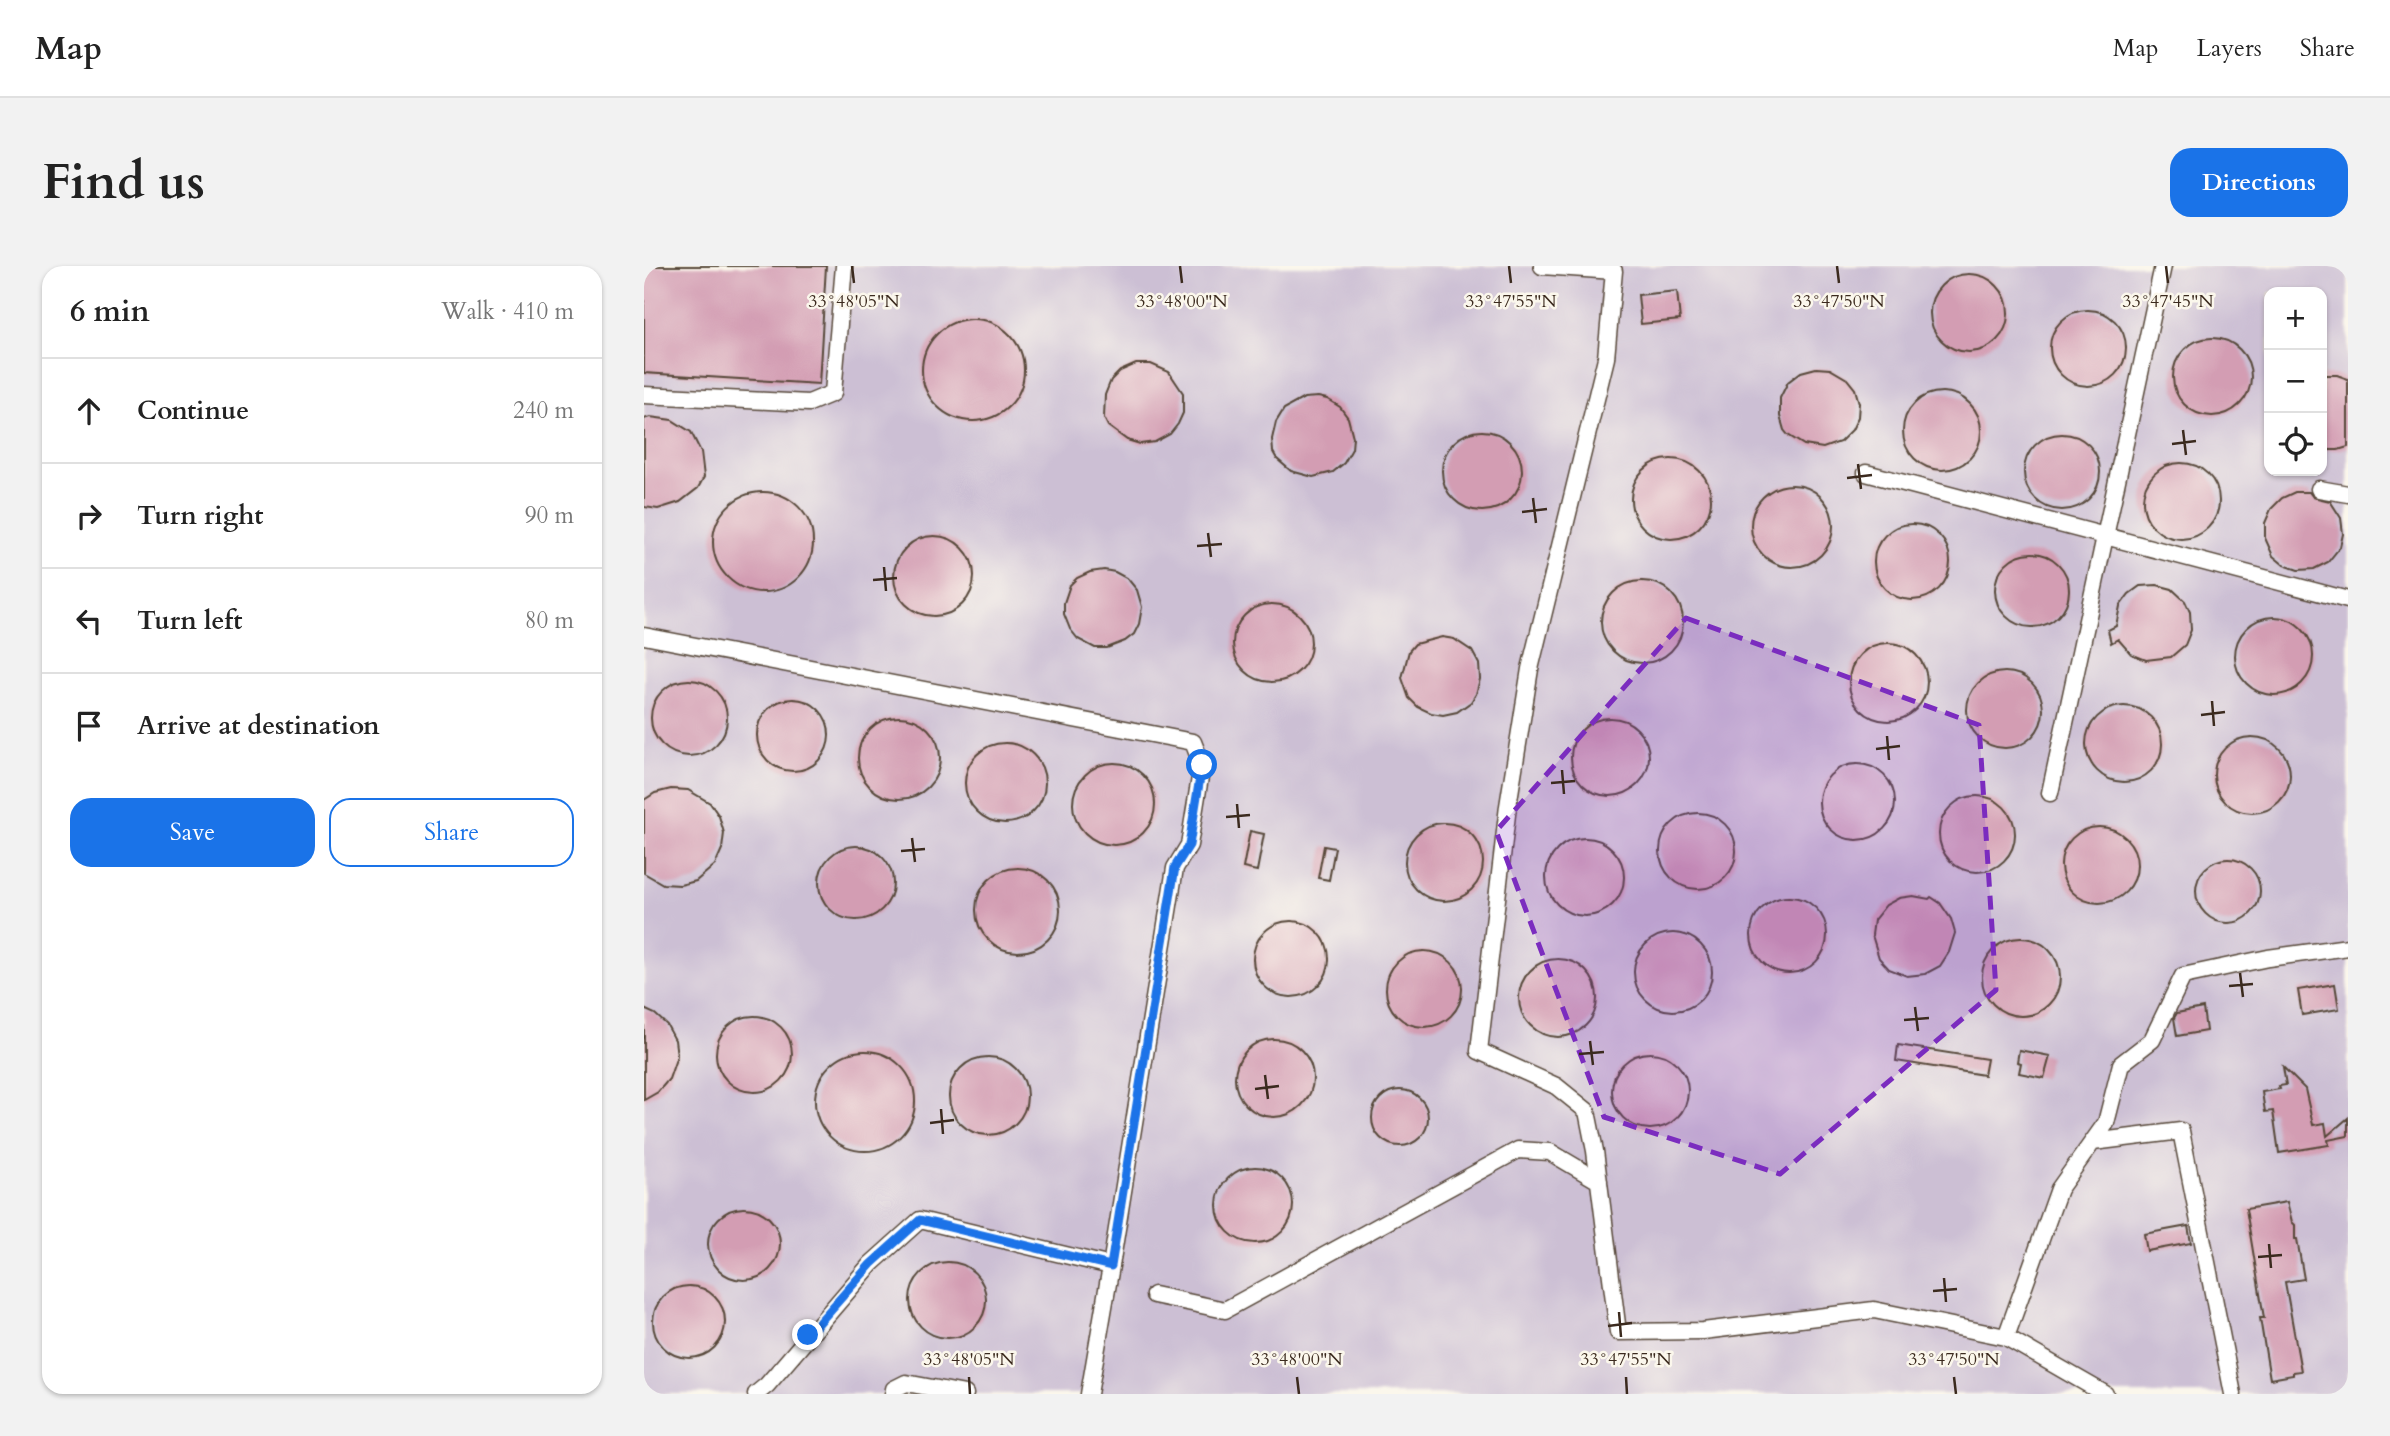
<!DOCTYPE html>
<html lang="en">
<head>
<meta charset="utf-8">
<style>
	body { margin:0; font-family:Cardo,serif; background:#f2f2f2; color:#222 }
	.controls { position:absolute; right:21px; top:21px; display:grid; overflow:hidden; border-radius:14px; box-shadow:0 2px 5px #0004 }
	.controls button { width:63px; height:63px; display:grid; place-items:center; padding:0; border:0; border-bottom:2px solid #e0e0e0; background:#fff; color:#222; font:35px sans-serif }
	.stop { position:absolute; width:21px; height:21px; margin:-16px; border:5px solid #1a73e8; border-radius:50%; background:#fff }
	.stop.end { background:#1a73e8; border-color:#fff; box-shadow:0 2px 7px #0008 }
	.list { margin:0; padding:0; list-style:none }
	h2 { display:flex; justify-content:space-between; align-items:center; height:91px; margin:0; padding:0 28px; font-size:30px }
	h2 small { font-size:23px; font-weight:400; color:#767676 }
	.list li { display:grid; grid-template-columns:46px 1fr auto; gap:21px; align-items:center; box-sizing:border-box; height:105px; padding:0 28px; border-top:2px solid #e0e0e0 }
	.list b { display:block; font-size:26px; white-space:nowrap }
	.list em { font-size:23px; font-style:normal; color:#767676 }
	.actions { display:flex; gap:14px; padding:21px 28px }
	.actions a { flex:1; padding:16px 0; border:2px solid #1a73e8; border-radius:21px; text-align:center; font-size:24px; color:#1a73e8 }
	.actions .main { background:#1a73e8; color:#fff }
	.icon { flex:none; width:38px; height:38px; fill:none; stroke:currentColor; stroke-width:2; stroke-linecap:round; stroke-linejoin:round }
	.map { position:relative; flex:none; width:1704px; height:1128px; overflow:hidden; border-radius:21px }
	header { display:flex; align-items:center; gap:42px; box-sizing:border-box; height:98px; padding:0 35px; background:#fff; border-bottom:2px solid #e0e0e0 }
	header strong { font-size:33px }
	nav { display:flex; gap:38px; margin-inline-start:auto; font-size:24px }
	.intro { display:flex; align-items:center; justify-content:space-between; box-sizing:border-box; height:168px; padding:0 42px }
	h1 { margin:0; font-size:49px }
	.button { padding:18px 32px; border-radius:21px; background:#1a73e8; color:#fff; font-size:24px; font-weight:700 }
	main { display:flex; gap:42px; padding:0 42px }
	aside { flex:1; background:#fff; border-radius:21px; box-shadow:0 2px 5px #0004 }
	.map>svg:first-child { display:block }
</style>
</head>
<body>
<header>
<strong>Map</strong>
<nav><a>Map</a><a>Layers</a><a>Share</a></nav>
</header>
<div class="intro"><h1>Find us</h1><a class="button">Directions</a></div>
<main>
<aside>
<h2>6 min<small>Walk · 410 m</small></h2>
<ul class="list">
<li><svg class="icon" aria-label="ahead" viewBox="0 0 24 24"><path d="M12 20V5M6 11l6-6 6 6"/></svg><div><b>Continue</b></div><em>240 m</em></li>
<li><svg class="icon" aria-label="right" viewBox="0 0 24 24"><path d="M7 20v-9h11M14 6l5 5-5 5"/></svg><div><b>Turn right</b></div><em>90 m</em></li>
<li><svg class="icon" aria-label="left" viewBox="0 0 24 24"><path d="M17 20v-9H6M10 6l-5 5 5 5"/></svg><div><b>Turn left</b></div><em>80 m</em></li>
<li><svg class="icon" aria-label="arrive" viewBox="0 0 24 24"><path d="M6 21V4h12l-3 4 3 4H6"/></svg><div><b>Arrive at destination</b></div></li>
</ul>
<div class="actions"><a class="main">Save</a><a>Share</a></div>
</aside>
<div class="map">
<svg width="1704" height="1128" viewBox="0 0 1704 1128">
	<rect width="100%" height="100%" fill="#fbf7ec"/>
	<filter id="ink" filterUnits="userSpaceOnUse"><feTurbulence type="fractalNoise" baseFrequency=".0143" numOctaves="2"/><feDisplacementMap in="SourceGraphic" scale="14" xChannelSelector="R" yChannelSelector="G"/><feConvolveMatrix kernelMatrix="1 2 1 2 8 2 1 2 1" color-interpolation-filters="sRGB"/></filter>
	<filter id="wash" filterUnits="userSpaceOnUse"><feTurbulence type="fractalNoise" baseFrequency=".00686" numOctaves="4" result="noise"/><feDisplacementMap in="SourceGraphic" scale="28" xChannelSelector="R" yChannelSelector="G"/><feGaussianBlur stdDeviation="1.57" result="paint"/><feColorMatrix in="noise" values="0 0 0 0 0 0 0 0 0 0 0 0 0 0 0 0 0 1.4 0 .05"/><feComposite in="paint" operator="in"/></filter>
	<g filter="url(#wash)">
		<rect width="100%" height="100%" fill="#f2ecd4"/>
		<path fill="#ccbfd4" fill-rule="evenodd" d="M0 0H1704V1128H0ZM1625 26H1678V205H1625Z"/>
		<g id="blocks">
			<path fill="#d39db3" d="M0 0H182L175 118 0 107Z
				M1286 47a39 39 0 1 1 78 0a39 39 0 1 1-78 0Z
				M1033 25 1036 54 997 58 994 29Z
				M1406 82a38 38 0 1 1 76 0a38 38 0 1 1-76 0Z
				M278 104a51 51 0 1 1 102 0a51 51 0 1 1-102 0Z
				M1529 111a39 39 0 1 1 78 0a39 39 0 1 1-78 0Z
				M492 98H507L525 106 539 127V147L534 158 526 168 511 176 496 178 483 174 464 160 460 152 461 129 467 114 476 105Z
				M1172 102 1186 103 1203 113 1211 123 1215 137 1214 151 1208 164 1196 176 1179 182 1160 179 1144 169 1140 164 1136 150V132L1144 116 1157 106Z
				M1678 109H1693L1704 113V181L1694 184H1678Z
				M1259 165a39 39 0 1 1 78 0a39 39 0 1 1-78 0Z
				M674 131 683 133 696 141 704 152 709 171 708 183 700 197 689 206 669 211 647 205 633 193 629 186 628 173 632 156 640 143 660 132Z
				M6 151 28 154 47 166 57 186 60 211 54 222 36 236 14 243 0 241V153Z
				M798 205a40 40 0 1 1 80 0a40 40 0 1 1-80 0Z
				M1380 206a38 38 0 1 1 76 0a38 38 0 1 1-76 0Z
				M987 233a40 40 0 1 1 80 0a40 40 0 1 1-80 0Z
				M1499 235a38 38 0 1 1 76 0a38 38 0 1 1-76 0Z
				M1107 260a41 41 0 1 1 82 0a41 41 0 1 1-82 0Z
				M69 276a50 50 0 1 1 100 0a50 50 0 1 1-100 0Z
				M1651 226H1665L1669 231 1686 235 1697 252 1699 268 1696 281 1684 296 1670 303 1654 304 1640 299 1629 290 1621 272V257L1627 243 1638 232Z
				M1230 296a38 38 0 1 1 76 0a38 38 0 1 1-76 0Z
				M250 310a40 40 0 1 1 80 0a40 40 0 1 1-80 0Z
				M1351 324a37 37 0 1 1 74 0a37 37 0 1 1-74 0Z
				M460 304 471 306 484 313 493 324 498 341 495 358 490 368 481 375 463 382H451L434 373 426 363 420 348V337L426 319 433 312 446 306Z
				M957 356a41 41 0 1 1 82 0a41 41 0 1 1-82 0Z
				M1513 319 1528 323 1541 335 1546 346 1547 364 1541 379 1527 391 1502 394 1487 388 1474 373 1467 377 1464 364 1472 360 1476 340 1485 328 1496 320Z
				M589 377a39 39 0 1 1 78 0a39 39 0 1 1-78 0Z
				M1591 390a39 39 0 1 1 78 0a39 39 0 1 1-78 0Z
				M798 371 810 373 828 385 835 398 836 413 832 428 827 436 813 446 799 449 787 447 774 441 765 432 758 412 765 385 771 378Z
				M1205 416a39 39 0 1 1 78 0a39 39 0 1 1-78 0Z
				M1323 444a38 38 0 1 1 76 0a38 38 0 1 1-76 0Z
				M7 452a38 38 0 1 1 76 0a38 38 0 1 1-76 0Z
				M113 469a36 36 0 1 1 72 0a36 36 0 1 1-72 0Z
				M1442 478a38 38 0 1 1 76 0a38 38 0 1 1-76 0Z
				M214 492a41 41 0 1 1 82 0a41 41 0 1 1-82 0Z
				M927 491a39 39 0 1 1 78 0a39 39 0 1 1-78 0Z
				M1570 509a38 38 0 1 1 76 0a38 38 0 1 1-76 0Z
				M321 517a40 40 0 1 1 80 0a40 40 0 1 1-80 0Z
				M429 538a41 41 0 1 1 82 0a41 41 0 1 1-82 0Z
				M1175 536a38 38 0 1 1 76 0a38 38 0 1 1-76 0Z
				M27 523 44 524 66 537 75 550 80 567 78 583 71 599 52 615 36 619 19 618 0 607V534L11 527Z
				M1295 568a38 38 0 1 1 76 0a38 38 0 1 1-76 0Z
				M1016 585a38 38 0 1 1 76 0a38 38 0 1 1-76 0Z
				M761 596a39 39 0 1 1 78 0a39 39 0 1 1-78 0Z
				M1417 599a38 38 0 1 1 76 0a38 38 0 1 1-76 0Z
				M606 565 620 568 613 605 599 602Z
				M902 611a39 39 0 1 1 78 0a39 39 0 1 1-78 0Z
				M175 617a37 37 0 1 1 74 0a37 37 0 1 1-74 0Z
				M680 580 691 582 685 614 674 612Z
				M1552 625a32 32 0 1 1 64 0a32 32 0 1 1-64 0Z
				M332 644a42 42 0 1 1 84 0a42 42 0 1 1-84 0Z
				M1269 630 1285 633 1287 631 1296 637 1307 653 1311 667 1305 686 1296 700 1281 708 1263 710 1245 703 1235 692 1228 669 1230 654 1242 639 1255 632Z
				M1107 669a38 38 0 1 1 76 0a38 38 0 1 1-76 0Z
				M609 693a38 38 0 1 1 76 0a38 38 0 1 1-76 0Z
				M990 706a39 39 0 1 1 78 0a39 39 0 1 1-78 0Z
				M1338 711a39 39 0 1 1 78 0a39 39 0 1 1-78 0Z
				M742 723a38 38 0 1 1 76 0a38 38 0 1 1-76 0Z
				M875 732a39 39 0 1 1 78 0a39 39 0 1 1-78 0Z
				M1691 718 1695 743 1658 749 1654 724Z
				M1559 742 1562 765 1533 770 1530 752 1533 747Z
				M0 743 11 748 23 759 31 774 33 790 25 813 14 826 0 834Z
				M72 788a38 38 0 1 1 76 0a38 38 0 1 1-76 0Z
				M591 812a39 39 0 1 1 78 0a39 39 0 1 1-78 0Z
				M1254 779 1343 793 1340 809 1252 795Z
				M1375 784 1406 790 1400 812 1375 807 1377 797 1373 796Z
				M171 835a50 50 0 1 1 100 0a50 50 0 1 1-100 0Z
				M968 825a38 38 0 1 1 76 0a38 38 0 1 1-76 0Z
				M305 830a39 39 0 1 1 78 0a39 39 0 1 1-78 0Z
				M1639 801 1661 823 1669 859 1681 857 1683 870 1704 852V870L1684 874 1685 879 1635 887 1629 845 1621 846 1618 826 1636 823 1635 820 1642 819Z
				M728 852a28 28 0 1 1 56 0a28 28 0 1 1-56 0Z
				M573 939a38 38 0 1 1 76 0a38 38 0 1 1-76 0Z
				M1643 936 1648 956 1651 959V973H1653L1660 1013 1641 1016 1657 1105 1649 1106V1109L1626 1113 1616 1052H1620L1602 943Z
				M64 978a36 36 0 1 1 72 0a36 36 0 1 1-72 0Z
				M1544 960 1547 977 1503 985 1500 968Z
				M266 1034a38 38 0 1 1 76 0a38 38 0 1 1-76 0Z
				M9 1056a36 36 0 1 1 72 0a36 36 0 1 1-72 0Z"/>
		</g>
	</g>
	<g filter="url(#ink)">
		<use href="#blocks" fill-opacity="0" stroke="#564739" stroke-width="2"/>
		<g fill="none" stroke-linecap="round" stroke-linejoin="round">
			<g stroke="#564739" stroke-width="19">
				<path id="minor" d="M898 0 970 5 962 92 886 403 864 540 835 785 912 820 943 845 951 885 974 1066 1059 1065 1230 1044 1362 1071 1461 1128
					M0 129 165 137 189 127 200 0
					M1222 207 1704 334
					M1675 223 1704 228
					M0 370 549 476 558 499 545 579 531 602 467 1000 276 954 227 998 123 1119 112 1128
					M1406 527 1519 0
					M1449 876 1537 865 1589 1128
					M510 1029 581 1044 874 884 906 886 955 915
					M1362 1071 1415 923 1462 857 1477 798 1508 774 1539 710 1624 692 1704 681
					M249 1128 250 1123 262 1117 321 1128
					M445 1128 467 1000"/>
			</g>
			<use href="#minor" stroke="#fff" stroke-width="16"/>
		</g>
	</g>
	<g fill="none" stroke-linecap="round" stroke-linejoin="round" filter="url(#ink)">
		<path stroke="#1a73e8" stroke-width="9" d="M164 1069 227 998 276 954 467 1000 531 601 545 579 558 499"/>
	</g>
	<path fill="#7b2cbf" fill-opacity="0.2" stroke="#7b2cbf" stroke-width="5" stroke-dasharray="14 9" stroke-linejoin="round" d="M1042 352 1335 459 1352 724 1136 908 960 851 852 565Z"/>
	<path fill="none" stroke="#3b2a1e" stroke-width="2.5" d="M208 0 210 17M536 0 538 17M865 0 867 17M1193 0 1195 17M1522 0 1524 17M1539 164 1542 189M1528 178 1552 175M1214 198 1217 223M1203 212 1228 209M889 232 892 257M878 246 903 243M564 267 567 291M553 280 578 278M240 301 242 325M229 314 253 312M1568 435 1570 460M1557 449 1581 446M1243 470 1245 494M1232 483 1256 480M918 504 920 528M907 517 931 515M593 538 595 562M582 551 606 549M268 572 271 596M257 585 281 583M1596 707 1599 731M1585 720 1609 718M1271 741 1274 765M1260 754 1285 752M946 775 949 799M935 788 960 786M621 809 624 833M611 823 635 820M297 843 299 868M286 857 310 854M1625 978 1627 1002M1614 991 1638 989M1300 1012 1302 1036M1289 1025 1313 1023M975 1046 977 1071M964 1060 988 1057M325 1111 326 1128M653 1111 655 1128M982 1111 983 1128M1310 1111 1312 1128"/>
	<g font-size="18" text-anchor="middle" fill="#3b2a1e" stroke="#fbf7ec" stroke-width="5" stroke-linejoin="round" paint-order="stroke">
		<text x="210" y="41">33°48'05"N</text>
		<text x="538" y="41">33°48'00"N</text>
		<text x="867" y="41">33°47'55"N</text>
		<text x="1195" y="41">33°47'50"N</text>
		<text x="1524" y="41">33°47'45"N</text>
		<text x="325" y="1099">33°48'05"N</text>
		<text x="653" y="1099">33°48'00"N</text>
		<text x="982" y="1099">33°47'55"N</text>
		<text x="1310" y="1099">33°47'50"N</text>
	</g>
</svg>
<div class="controls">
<button>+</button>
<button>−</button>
<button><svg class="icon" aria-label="locate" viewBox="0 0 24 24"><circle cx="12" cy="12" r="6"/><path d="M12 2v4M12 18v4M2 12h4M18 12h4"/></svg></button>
</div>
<div class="stop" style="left:558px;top:499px"></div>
<div class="stop end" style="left:164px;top:1069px"></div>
</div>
</main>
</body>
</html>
